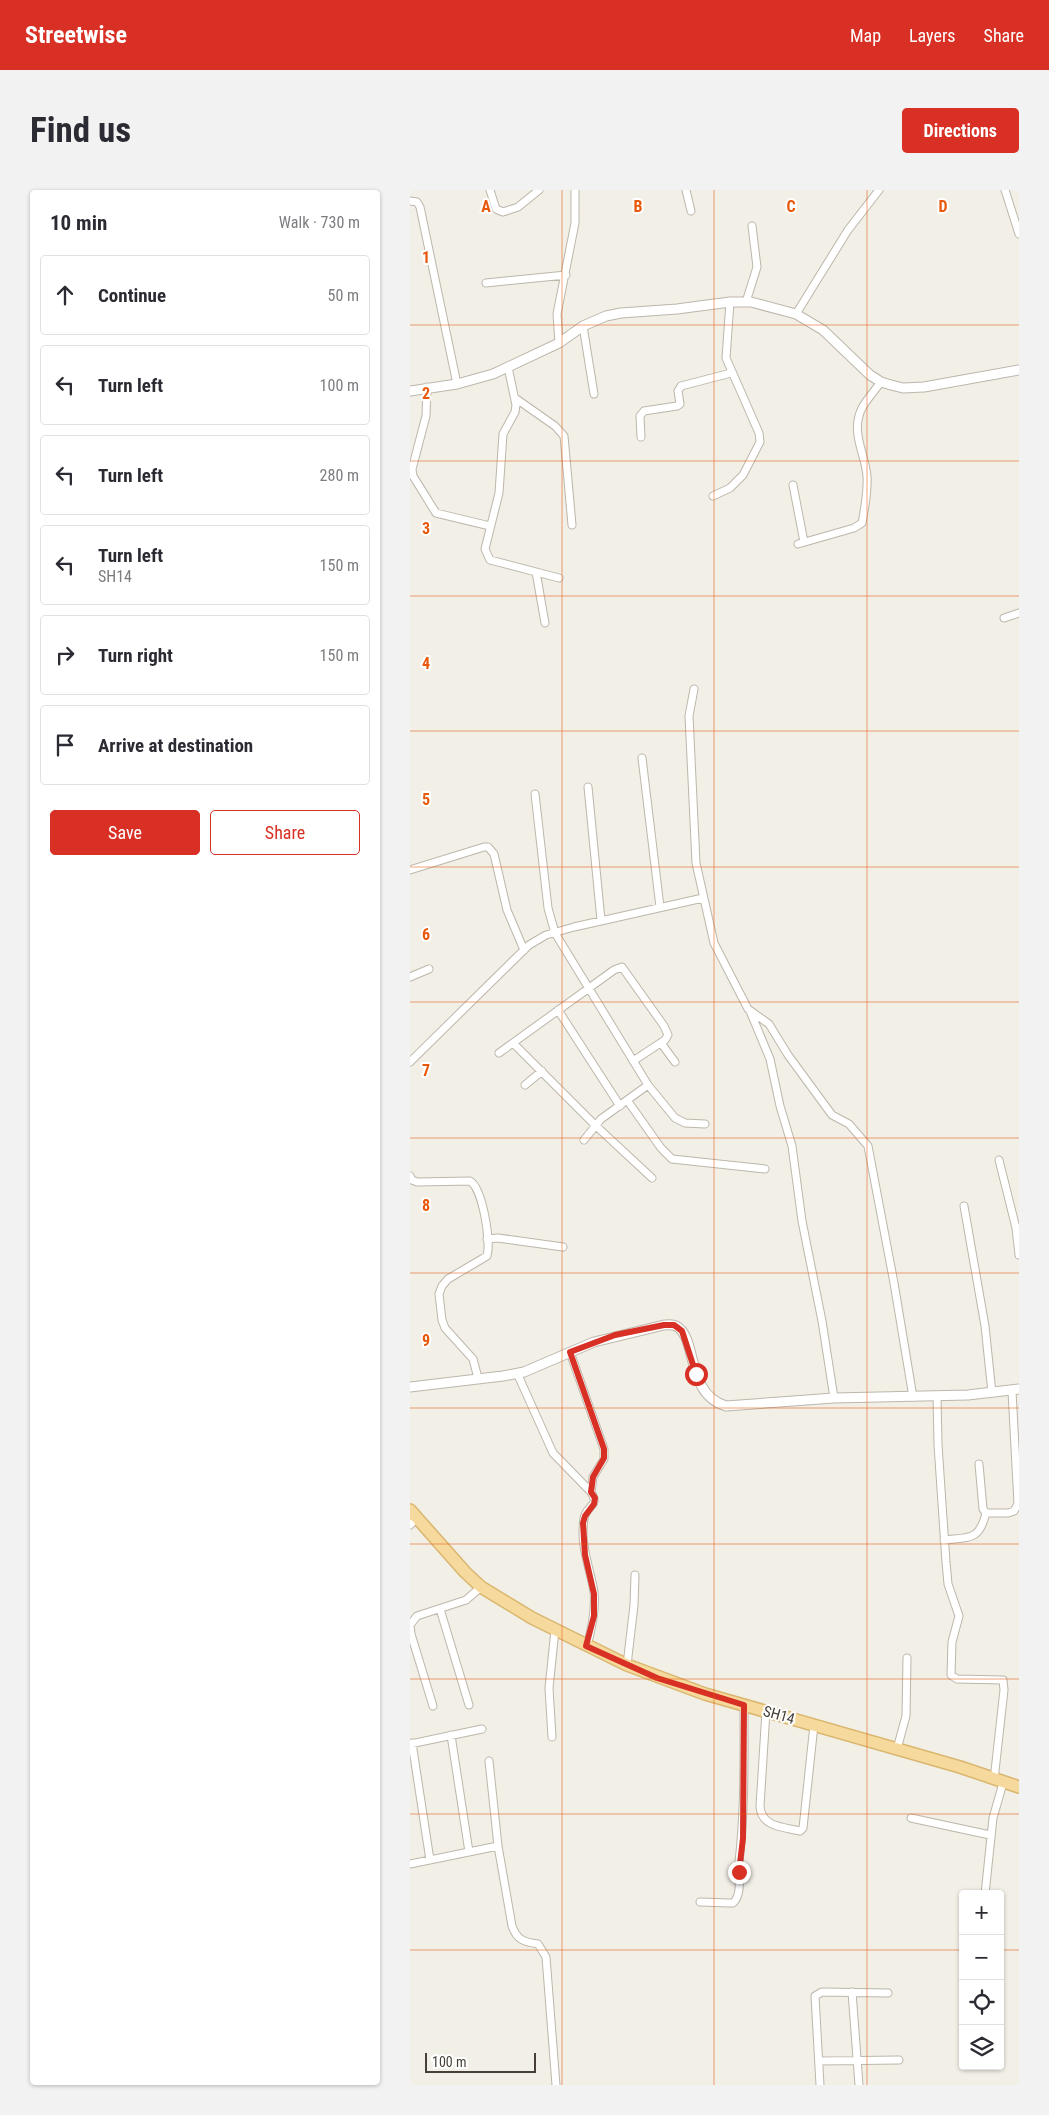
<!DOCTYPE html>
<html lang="en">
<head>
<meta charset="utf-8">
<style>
	body { margin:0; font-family:"Roboto Condensed",sans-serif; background:#f2f2f3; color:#2b2b33 }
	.controls { position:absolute; right:15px; bottom:15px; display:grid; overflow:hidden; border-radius:5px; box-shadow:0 1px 4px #0004 }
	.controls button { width:45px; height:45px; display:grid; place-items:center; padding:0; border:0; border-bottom:1px solid #e1e1e2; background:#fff; color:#2b2b33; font:25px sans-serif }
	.scale { position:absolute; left:15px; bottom:12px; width:111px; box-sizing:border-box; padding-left:5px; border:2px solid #453f37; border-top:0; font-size:14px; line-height:18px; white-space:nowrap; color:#453f37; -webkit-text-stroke:4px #fff; paint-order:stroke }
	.stop { position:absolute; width:15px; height:15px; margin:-11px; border:4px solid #d93025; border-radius:50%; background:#fff }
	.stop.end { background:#d93025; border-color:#fff; box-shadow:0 1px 5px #0008 }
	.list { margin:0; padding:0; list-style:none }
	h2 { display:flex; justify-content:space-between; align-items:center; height:65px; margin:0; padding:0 20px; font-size:21px }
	h2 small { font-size:16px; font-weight:400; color:#7c7c81 }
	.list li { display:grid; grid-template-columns:32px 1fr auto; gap:15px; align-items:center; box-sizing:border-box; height:80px; margin:0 10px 10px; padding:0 10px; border:1px solid #e1e1e2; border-radius:5px }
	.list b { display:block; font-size:19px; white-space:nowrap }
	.list p { margin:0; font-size:16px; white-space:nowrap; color:#7c7c81 }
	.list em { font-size:16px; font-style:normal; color:#7c7c81 }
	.actions { display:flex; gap:10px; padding:15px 20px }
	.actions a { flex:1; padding:11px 0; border:1px solid #d93025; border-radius:5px; text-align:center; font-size:18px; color:#d93025 }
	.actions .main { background:#d93025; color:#fff }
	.icon { flex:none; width:28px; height:28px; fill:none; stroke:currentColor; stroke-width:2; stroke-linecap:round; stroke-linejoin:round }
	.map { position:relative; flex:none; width:609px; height:1895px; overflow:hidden; border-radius:5px }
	header { display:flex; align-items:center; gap:30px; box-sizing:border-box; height:70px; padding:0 25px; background:#d93025; color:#fff }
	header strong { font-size:24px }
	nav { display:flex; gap:28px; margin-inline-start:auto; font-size:18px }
	.intro { display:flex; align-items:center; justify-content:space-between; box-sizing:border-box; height:120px; padding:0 30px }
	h1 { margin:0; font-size:35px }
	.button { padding:12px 22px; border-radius:5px; background:#d93025; color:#fff; font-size:18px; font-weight:700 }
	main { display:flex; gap:30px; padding:0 30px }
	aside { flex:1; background:#fff; border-radius:5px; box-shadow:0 1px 4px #0004 }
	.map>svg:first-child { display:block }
</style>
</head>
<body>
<header>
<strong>Streetwise</strong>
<nav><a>Map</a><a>Layers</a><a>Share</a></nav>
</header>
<div class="intro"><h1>Find us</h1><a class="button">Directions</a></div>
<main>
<aside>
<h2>10 min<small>Walk · 730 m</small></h2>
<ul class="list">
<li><svg class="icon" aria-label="ahead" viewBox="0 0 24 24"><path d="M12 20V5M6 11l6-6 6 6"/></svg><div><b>Continue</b></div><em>50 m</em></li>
<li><svg class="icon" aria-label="left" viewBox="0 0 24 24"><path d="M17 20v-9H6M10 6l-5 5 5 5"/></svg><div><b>Turn left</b></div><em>100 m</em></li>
<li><svg class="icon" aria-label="left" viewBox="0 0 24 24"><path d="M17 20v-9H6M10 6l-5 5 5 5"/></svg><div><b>Turn left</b></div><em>280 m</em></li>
<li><svg class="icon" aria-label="left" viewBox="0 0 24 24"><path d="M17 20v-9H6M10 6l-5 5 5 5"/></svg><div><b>Turn left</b><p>SH14</p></div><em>150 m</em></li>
<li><svg class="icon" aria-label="right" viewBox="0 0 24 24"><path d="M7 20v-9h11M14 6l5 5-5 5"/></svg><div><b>Turn right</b></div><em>150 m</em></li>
<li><svg class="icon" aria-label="arrive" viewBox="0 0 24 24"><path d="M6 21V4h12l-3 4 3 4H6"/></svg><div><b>Arrive at destination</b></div></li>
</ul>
<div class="actions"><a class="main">Save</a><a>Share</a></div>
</aside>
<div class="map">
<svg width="609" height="1895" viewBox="0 0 609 1895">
	<rect width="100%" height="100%" fill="#f2efe7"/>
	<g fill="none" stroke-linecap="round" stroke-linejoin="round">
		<g stroke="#bdb6ab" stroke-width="9">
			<path id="minor" d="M80 0 86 19 93 22 108 17 129 0
				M276 0 281 21
				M595 0 609 44
				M0 11 7 12 10 17 47 194
				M76 93 156 85
				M336 112 347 77 342 36
				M386 124 438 40 469 0
				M173 136 184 204
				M149 153 147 124 165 33V0
				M98 177 106 215 105 222 93 244 89 303 75 359 80 370 149 388
				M17 197 16 226 2 279 3 286 26 323 80 336
				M105 208 145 236 154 246 162 335
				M231 247 230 226 234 221 267 216 270 214 268 201 271 196 321 183
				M383 295 394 352
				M303 306 320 298 333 285 350 252 349 243 316 168 320 112
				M388 354 444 338 452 333C455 317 458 302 457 286 455 263 440 242 452 218 457 209 465 200 471 192
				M126 382 135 433
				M594 428 609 423
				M284 499 279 526 286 673 304 753 338 819 359 834 378 865 422 925 439 934 458 956 484 1093 503 1207
				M232 568 250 717
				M178 597 191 730
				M125 604 138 718 145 743 238 895 265 928 275 933 295 934
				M0 680 74 657H78L84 664 97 720 114 760
				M0 787 19 779
				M148 820 210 916
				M340 821 360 869 370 916 382 956 392 1031 412 1131 424 1208
				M103 853 185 935 242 988
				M251 853 265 872
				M89 863 204 780 212 777 254 836 258 845 255 850 223 871
				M0 872 119 755 136 745 164 737 293 708
				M115 895 132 881
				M217 910 251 958 262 969 355 979
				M174 950 191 929 238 895
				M589 970 606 1038 609 1065
				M0 986 2 990 7 992 60 991C73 999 81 1052 77 1066L38 1089 32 1096 29 1104 32 1130 35 1138 63 1169 68 1188
				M554 1016 575 1136 582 1203
				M77 1049 88 1048 153 1057
				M160 1162 194 1259V1269L183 1287 181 1302
				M107 1183 143 1263 181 1302C189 1316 180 1313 175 1325 173 1330 173 1338 173 1344 173 1364 181 1382 184 1402 186 1420 182 1438 177 1456
				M527 1206 528 1255 536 1372 538 1394 549 1426 542 1452 541 1485 547 1489 593 1490 594 1500 584 1590
				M569 1274 573 1319 576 1323H598L604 1321 608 1314 602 1201
				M0 1335 7 1328
				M534 1350C560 1347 569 1351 576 1323
				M30 1419 59 1515
				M217 1475 224 1415 225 1385
				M23 1516 1 1444 0 1435 7 1426 56 1410 71 1397
				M356 1521 350 1616C351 1637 373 1637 390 1641L393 1638 404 1535
				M41 1545 59 1662
				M142 1547 139 1498 145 1440
				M2 1553 20 1670
				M0 1554 72 1539
				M487 1559 496 1526 497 1468
				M79 1571 88 1656 102 1736C107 1750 114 1752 128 1754L136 1767 146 1895
				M501 1628 580 1645
				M0 1674 88 1656
				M575 1704 583 1628 593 1593
				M290 1712 319 1713H323C333 1704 328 1684 329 1672 335 1620 334 1568 334 1515
				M442 1802 449 1895
				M409 1871 489 1870
				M410 1895 405 1806 412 1802 478 1803"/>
		</g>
		<g stroke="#bdb6ab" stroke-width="11">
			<path id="tertiary" d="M0 201 47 194 83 184 149 153 173 136 196 126 211 123 267 119 320 112H341L386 124 413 140 460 185 471 192 481 195 493 198 514 197 609 180
				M0 1197 93 1186 114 1182 184 1152 254 1135C258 1135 262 1134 266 1136 288 1147 275 1204 316 1216L424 1208 558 1205 609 1199"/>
		</g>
		<g stroke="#dab66e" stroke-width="14">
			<path id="primary" d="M0 1320 55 1382 71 1397 122 1428 217 1475 295 1504 550 1577 609 1597"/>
		</g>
		<use href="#minor" stroke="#fff" stroke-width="7"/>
		<use href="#tertiary" stroke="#fff" stroke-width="9"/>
		<use href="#primary" stroke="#f6da9d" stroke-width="11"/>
	</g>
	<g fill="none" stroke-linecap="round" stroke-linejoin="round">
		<path stroke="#d93025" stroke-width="6" d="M286 1184 272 1141 264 1135H254L205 1145 160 1162 194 1259V1268L183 1287 181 1302 185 1308 184 1314 175 1326 173 1333 175 1365 184 1404V1426L176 1456 247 1488 334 1515 333 1648 329 1682"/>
	</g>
	<path fill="none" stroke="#e8590c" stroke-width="1" stroke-opacity="0.55" d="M152 0V1895M304 0V1895M457 0V1895M0 135H609M0 271H609M0 406H609M0 541H609M0 677H609M0 812H609M0 948H609M0 1083H609M0 1218H609M0 1354H609M0 1489H609M0 1624H609M0 1760H553M590 1760H609"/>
	<g text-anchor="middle" stroke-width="4" stroke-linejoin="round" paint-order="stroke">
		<g font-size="15" fill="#453f37" stroke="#fff">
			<text transform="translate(369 1525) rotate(16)" y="5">SH14</text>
		</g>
	</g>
	<g font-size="16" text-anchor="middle" font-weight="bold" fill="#e8590c" stroke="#fff" stroke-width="4" stroke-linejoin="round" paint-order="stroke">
		<text x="76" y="22">A</text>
		<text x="228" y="22">B</text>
		<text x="381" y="22">C</text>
		<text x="533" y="22">D</text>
		<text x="16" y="73">1</text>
		<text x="16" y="209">2</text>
		<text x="16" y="344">3</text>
		<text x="16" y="479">4</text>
		<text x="16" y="615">5</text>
		<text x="16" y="750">6</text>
		<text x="16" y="886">7</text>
		<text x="16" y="1021">8</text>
		<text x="16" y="1156">9</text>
	</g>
</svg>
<div class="controls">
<button>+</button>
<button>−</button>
<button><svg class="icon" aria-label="locate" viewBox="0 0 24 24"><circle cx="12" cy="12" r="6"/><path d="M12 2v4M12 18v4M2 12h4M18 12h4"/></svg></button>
<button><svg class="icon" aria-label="layers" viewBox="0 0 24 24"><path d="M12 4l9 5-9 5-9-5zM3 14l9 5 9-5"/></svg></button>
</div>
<div class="scale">100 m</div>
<div class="stop" style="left:286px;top:1184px"></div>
<div class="stop end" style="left:329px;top:1682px"></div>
</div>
</main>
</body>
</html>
